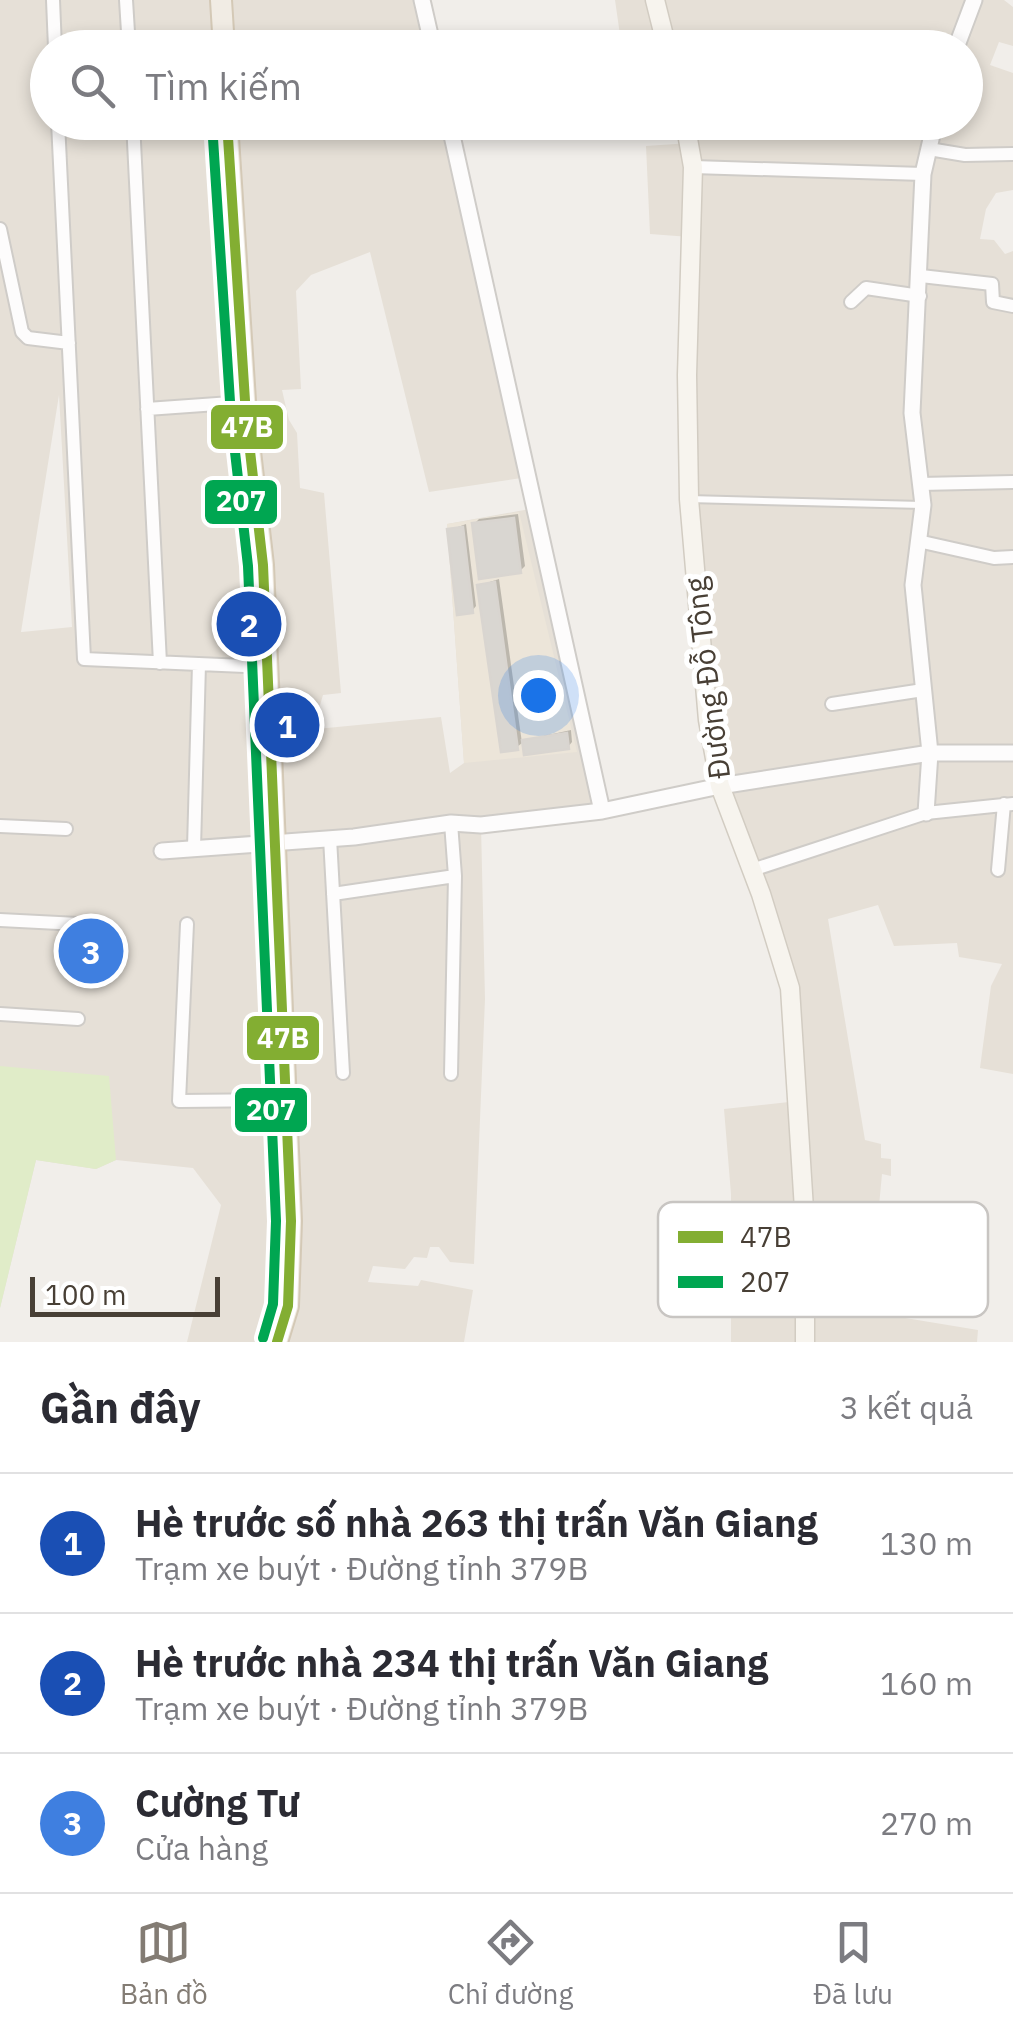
<!DOCTYPE html>
<html lang="vi">
<head>
<meta charset="utf-8">
<style>
	body { margin:0; font-family:"IBM Plex Sans",sans-serif; background:#f2f2f3; color:#2b2b33 }
	.scale { position:absolute; left:30px; bottom:25px; width:190px; box-sizing:border-box; padding-left:10px; border:5px solid #483f35; border-top:0; font-size:28px; line-height:35px; white-space:nowrap; color:#483f35; -webkit-text-stroke:8px #fff; paint-order:stroke }
	.you { position:absolute; left:538px; top:695px; width:35px; height:35px; margin:-25px; border:8px solid #fff; border-radius:50%; background:#1a73e8; box-shadow:0 0 0 15px #1a73e833 }
	.badge { display:grid; place-items:center; width:65px; height:65px; border-radius:50%; background:#837c74; color:#fff; font-size:32px; font-weight:700 }
	.pin { position:absolute; translate:-50% -50%; border:5px solid #fff; box-shadow:0 2px 10px #0006 }
	.list { margin:0; padding:0; list-style:none }
	h2 { display:flex; justify-content:space-between; align-items:center; height:130px; margin:0; padding:0 40px; font-size:42px }
	h2 small { font-size:32px; font-weight:400; color:#7c7c81 }
	.list li { display:grid; grid-template-columns:65px 1fr auto; gap:30px; align-items:center; box-sizing:border-box; height:140px; padding:0 40px; border-top:2px solid #e1e1e2 }
	.list b { display:block; font-size:38px; white-space:nowrap }
	.list p { margin:0; font-size:32px; white-space:nowrap; color:#7c7c81 }
	.list em { font-size:32px; font-style:normal; color:#7c7c81 }
	.icon { flex:none; width:55px; height:55px; fill:none; stroke:currentColor; stroke-width:2; stroke-linecap:round; stroke-linejoin:round }
	.map { position:relative; flex:none; width:1013px; height:1342px; overflow:hidden }
	.search { position:absolute; background:#fff; box-shadow:0 5px 15px #0003; left:30px; right:30px; top:30px; height:110px; display:flex; align-items:center; gap:25px; box-sizing:border-box; padding:0 35px; border-radius:55px; color:#7c7c81; font-size:38px }
	.sheet { height:550px; background:#fff }
	nav { display:flex; justify-content:space-around; align-items:center; box-sizing:border-box; height:140px; border-top:2px solid #e1e1e2; background:#fff; font-size:28px; color:#7c7c81 }
	nav a { display:grid; justify-items:center; gap:5px }
	nav .on { color:#837c74 }
	.map>svg:first-child { display:block }
</style>
</head>
<body>
<div class="map">
<svg width="1013" height="1342" viewBox="0 0 1013 1342">
	<rect width="100%" height="100%" fill="#f1eeea"/>
	<path fill="#e6e0d7" fill-rule="evenodd" d="M0 0H422L433 47 48 48V122L449 123 528 477 429 492 370 252 311 275 296 291 301 389 282 390 289 420 297 433 300 488 324 493 341 693 323 695 320 705 306 708V730L441 717 450 773 464 763 447 524 535 508 602 811 481 826 485 999 474 1264 450 1262 439 1247H430L427 1258 414 1257 405 1269 373 1266 368 1282 418 1286 421 1280 473 1290 464 1342H187L221 1205 193 1168 116 1160 96 1169 36 1160 0 1308ZM59 395 72 627 22 632H21Z
		M615 0H1004L1013 7V46L999 42 990 65 1013 73V190L996 193 986 209 980 239 994 240 1005 254 1013 251V1074L980 1068 991 986 1002 964 959 957 957 943 894 946 878 905 828 919 865 1140 881 1144V1158L891 1159V1176L882 1174 869 1312 978 1330 977 1342H731V1194L724 1109 798 1101 790 988 720 786 689 499 690 237 650 234 646 146 690 143 685 123 966 122V48H609L607 37 620 35Z"/>
	<path fill="#ece5d9" d="M519 512 577 752 464 763 447 524Z"/>
	<path fill="#e0ecc8" d="M0 1066 109 1076 116 1160 96 1169 36 1160 0 1308Z"/>
	<path fill="#0003" d="M518 514 525 566 520 571 474 524 479 519Z
		M466 524 476 606 472 611 450 530Z
		M499 579 522 743 517 747 480 585Z
		M571 730 572 742 568 747 525 740Z"/>
	<path fill="#d9d6d1" stroke="#d9d5d0" stroke-width="2.5" d="M514 518 521 573 479 579 472 523Z
		M463 527 473 613 457 615 447 529Z
		M495 582 518 750 501 752 477 585Z
		M567 733 569 749 524 755 522 740Z"/>
	<g fill="none" stroke-linecap="round" stroke-linejoin="round">
		<g stroke="#cfccc8" stroke-width="10">
			<path id="service" d="M689 499 922 505"/>
		</g>
		<g stroke="#cfccc8" stroke-width="16">
			<path id="minor" d="M53 0 55 48
				M126 0 129 48
				M58 122 84 659 267 667
				M133 122 160 663
				M929 149 965 155 1013 154
				M693 167 923 174
				M0 229 22 332 28 338 69 343
				M921 276 992 284 993 302 1013 306
				M851 302 866 288 920 296
				M147 409 245 402
				M920 484 1013 482
				M918 541 994 558 1013 557
				M832 704 923 690
				M451 823 455 876 451 1074
				M0 826 66 829
				M330 838 343 1073
				M194 848 199 664
				M752 870 926 813 1013 804
				M998 870 1004 804
				M333 894 455 876
				M0 920 78 924
				M187 924 179 1101 285 1100
				M0 1014 78 1019"/>
		</g>
		<g stroke="#cfccc8" stroke-width="19">
			<path id="tertiary" d="M422 0 433 48
				M956 48 974 0
				M449 122 602 811
				M926 813 930 753 913 585 923 505 912 413 923 174 935 122
				M162 851 354 837 451 823 481 825 602 811 720 786 930 753H1013"/>
		</g>
		<g stroke="#d2ccc2" stroke-width="21">
			<path id="secondary" d="M655 0 667 48
				M685 122 693 167 687 375 689 499 708 720 720 786 761 894 790 988 805 1225V1342"/>
		</g>
		<g stroke="#d4c9b6" stroke-width="24">
			<path id="primary" d="M221 0 224 48
				M227 122 246 416 263 565 291 1221 288 1306 277 1342"/>
		</g>
		<use href="#service" stroke="#fdfcfc" stroke-width="6"/>
		<use href="#minor" stroke="#fdfcfc" stroke-width="12"/>
		<use href="#tertiary" stroke="#fdfcfc" stroke-width="15"/>
		<use href="#secondary" stroke="#f7f4ee" stroke-width="18"/>
		<use href="#primary" stroke="#f1ece4" stroke-width="20"/>
		<g stroke="#fff" stroke-width="18">
			<path id="bus-1" d="M227 122 246 416 263 565 291 1221 288 1306 277 1342"/>
		</g>
		<g stroke="#fff" stroke-width="18">
			<path id="bus-2" d="M212 123 231 417 248 566 276 1221 273 1304 263 1338"/>
		</g>
		<use href="#bus-1" stroke="#83ae32" stroke-width="10"/>
		<use href="#bus-2" stroke="#00a651" stroke-width="10"/>
	</g>
	<g text-anchor="middle" stroke-width="10" stroke-linejoin="round" paint-order="stroke">
		<g font-size="30" fill="#483f35" stroke="#fff">
			<text transform="translate(708 678) rotate(-97)" y="10">Đường Đỗ Tông</text>
		</g>
	</g>
	<rect x="658" y="1202" width="330" height="115" rx="15" fill="#fff" stroke="#c8c5c2" stroke-width="2.5"/>
	<rect x="678" y="1231" width="45" height="12" fill="#83ae32"/>
	<rect x="678" y="1276" width="45" height="12" fill="#00a651"/>
	<g font-size="28" fill="#483f35">
		<text x="740" y="1247">47B</text>
		<text x="740" y="1292">207</text>
	</g>
	<g stroke="#fff" stroke-width="4">
		<rect x="209" y="403" width="76" height="48" rx="10" fill="#83ae32"/>
		<rect x="203" y="478" width="76" height="48" rx="10" fill="#00a651"/>
		<rect x="245" y="1014" width="76" height="48" rx="10" fill="#83ae32"/>
		<rect x="233" y="1086" width="76" height="48" rx="10" fill="#00a651"/>
	</g>
	<g font-size="28" text-anchor="middle" font-weight="bold" fill="#fff">
		<text x="247" y="437">47B</text>
		<text x="241" y="511">207</text>
		<text x="283" y="1048">47B</text>
		<text x="271" y="1120">207</text>
	</g>
</svg>
<div class="scale">100 m</div>
<div class="you"></div>
<div class="pin badge" style="left:287px;top:725px;background:#1a4fb4">1</div>
<div class="pin badge" style="left:249px;top:624px;background:#1a4fb4">2</div>
<div class="pin badge" style="left:91px;top:951px;background:#3f7fe0">3</div>
<div class="search"><svg class="icon" aria-label="search" viewBox="0 0 24 24"><circle cx="10" cy="10" r="6"/><path d="M15 15l6 6"/></svg>Tìm kiếm</div>
</div>
<section class="sheet">
<h2>Gần đây<small>3 kết quả</small></h2>
<ul class="list">
<li><span class="badge" style="background:#1a4fb4">1</span><div><b>Hè trước số nhà 263 thị trấn Văn Giang</b><p>Trạm xe buýt · Đường tỉnh 379B</p></div><em>130 m</em></li>
<li><span class="badge" style="background:#1a4fb4">2</span><div><b>Hè trước nhà 234 thị trấn Văn Giang</b><p>Trạm xe buýt · Đường tỉnh 379B</p></div><em>160 m</em></li>
<li><span class="badge" style="background:#3f7fe0">3</span><div><b>Cường Tư</b><p>Cửa hàng</p></div><em>270 m</em></li>
</ul>
</section>
<nav>
<a class="on"><svg class="icon" aria-label="map" viewBox="0 0 24 24"><path d="M3 6l6-2 6 2 6-2v14l-6 2-6-2-6 2zM9 4v14M15 6v14"/></svg>Bản đồ</a>
<a><svg class="icon" aria-label="directions" viewBox="0 0 24 24"><path d="M12 3l9 9-9 9-9-9zM9 14v-3h6M13 9l2 2-2 2"/></svg>Chỉ đường</a>
<a><svg class="icon" aria-label="saved" viewBox="0 0 24 24"><path d="M7 4h10v16l-5-4-5 4z"/></svg>Đã lưu</a>
</nav>
</body>
</html>
